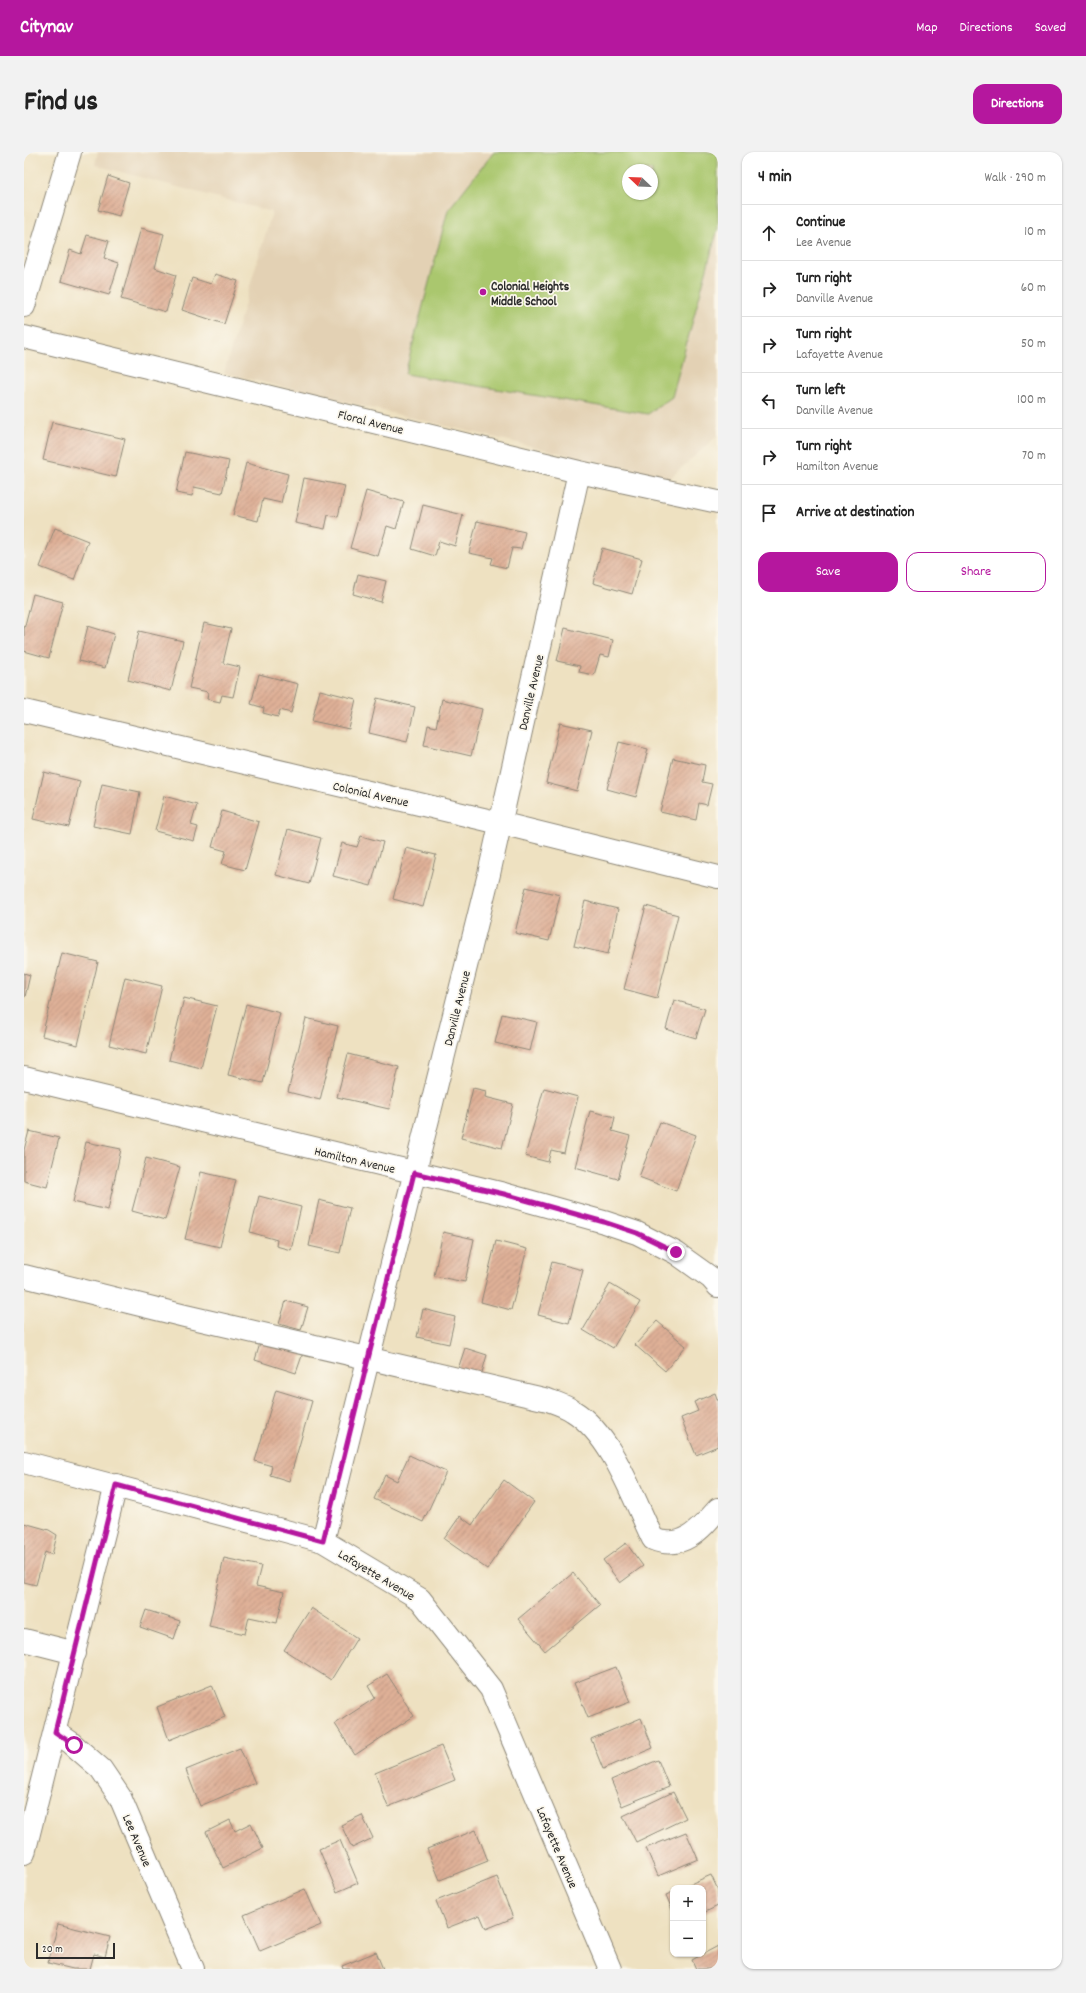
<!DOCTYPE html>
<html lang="en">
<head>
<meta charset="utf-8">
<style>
	body { margin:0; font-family:Dekko,sans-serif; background:#f2f2f2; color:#222 }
	.controls { position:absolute; right:12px; bottom:12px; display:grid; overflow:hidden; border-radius:8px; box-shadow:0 1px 3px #0004 }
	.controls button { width:36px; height:36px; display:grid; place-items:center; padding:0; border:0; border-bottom:1px solid #e0e0e0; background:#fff; color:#222; font:20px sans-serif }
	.compass { position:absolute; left:598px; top:12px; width:36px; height:36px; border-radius:50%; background:#fff; box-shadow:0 1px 3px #0004; rotate:293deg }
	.scale { position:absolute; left:12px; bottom:10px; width:79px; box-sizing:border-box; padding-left:4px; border:2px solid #2b2b2b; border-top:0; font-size:11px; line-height:14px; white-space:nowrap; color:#2b2b2b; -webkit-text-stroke:3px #fbf7ec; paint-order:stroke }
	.stop { position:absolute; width:12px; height:12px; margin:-9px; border:3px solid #b5179e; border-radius:50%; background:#fff }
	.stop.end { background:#b5179e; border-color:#fff; box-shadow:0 1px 4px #0008 }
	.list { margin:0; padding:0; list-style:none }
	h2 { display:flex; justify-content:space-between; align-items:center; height:52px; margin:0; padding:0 16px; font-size:17px }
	h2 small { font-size:13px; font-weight:400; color:#767676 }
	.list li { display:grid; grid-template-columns:26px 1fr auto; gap:12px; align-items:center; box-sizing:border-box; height:56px; padding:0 16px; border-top:1px solid #e0e0e0 }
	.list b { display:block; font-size:15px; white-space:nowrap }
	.list p { margin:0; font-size:13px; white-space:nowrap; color:#767676 }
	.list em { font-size:13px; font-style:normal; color:#767676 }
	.actions { display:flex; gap:8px; padding:12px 16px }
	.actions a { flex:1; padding:9px 0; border:1px solid #b5179e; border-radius:12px; text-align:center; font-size:14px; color:#b5179e }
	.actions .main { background:#b5179e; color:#fff }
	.icon { flex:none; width:22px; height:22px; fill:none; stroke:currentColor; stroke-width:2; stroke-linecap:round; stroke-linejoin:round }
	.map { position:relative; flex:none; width:694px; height:1817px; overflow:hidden; border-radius:12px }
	header { display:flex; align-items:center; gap:24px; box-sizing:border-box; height:56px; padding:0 20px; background:#b5179e; color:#fff }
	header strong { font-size:19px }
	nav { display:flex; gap:22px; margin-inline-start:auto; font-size:14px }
	.intro { display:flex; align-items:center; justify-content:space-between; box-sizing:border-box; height:96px; padding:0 24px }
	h1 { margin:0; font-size:28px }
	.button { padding:10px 18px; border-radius:12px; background:#b5179e; color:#fff; font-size:14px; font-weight:700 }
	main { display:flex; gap:24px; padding:0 24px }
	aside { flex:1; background:#fff; border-radius:12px; box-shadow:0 1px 3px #0004 }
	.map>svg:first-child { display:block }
</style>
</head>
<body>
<header>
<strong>Citynav</strong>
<nav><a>Map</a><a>Directions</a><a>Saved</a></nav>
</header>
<div class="intro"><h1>Find us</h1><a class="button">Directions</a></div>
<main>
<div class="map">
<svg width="694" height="1817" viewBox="0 0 694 1817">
	<defs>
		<pattern id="building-hatch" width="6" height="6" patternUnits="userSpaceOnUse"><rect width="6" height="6" fill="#dfb097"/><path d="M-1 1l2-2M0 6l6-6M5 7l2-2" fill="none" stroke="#b58f7b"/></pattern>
	</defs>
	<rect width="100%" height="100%" fill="#fbf7ec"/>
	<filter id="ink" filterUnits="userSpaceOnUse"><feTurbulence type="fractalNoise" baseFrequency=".025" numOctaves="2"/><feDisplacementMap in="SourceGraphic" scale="8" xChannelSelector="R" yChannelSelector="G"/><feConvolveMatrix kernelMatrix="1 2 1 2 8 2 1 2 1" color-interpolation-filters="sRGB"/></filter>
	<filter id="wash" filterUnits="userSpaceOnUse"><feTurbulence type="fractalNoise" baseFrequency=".012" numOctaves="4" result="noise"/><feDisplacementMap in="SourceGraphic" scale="16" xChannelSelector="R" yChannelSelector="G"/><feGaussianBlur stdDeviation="0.9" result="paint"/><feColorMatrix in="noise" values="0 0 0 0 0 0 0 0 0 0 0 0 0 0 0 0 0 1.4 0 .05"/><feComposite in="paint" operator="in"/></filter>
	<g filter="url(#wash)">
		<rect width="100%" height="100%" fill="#eee1c1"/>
		<path fill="#e3d1b4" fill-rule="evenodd" d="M74 0H694V283L645 327 200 221 248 60 71 13ZM604 18H628V42H604Z"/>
		<path fill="#aac76e" stroke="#6a794c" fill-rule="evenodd" d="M470 0H694V76L648 245 624 262 381 222 424 58ZM604 18H628V42H604Z"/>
		<g id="blocks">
			<path fill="url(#building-hatch)" d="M84 24 105 31 95 64 74 58Z
				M117 76 140 82 131 116 152 123 142 160 97 147Z
				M63 83 85 89 80 106 95 111 85 143 37 129 46 98 57 102Z
				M191 122 214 129 200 172 158 158 168 126 187 132Z
				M28 270 101 287 92 325 19 308Z
				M161 300 205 309 198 341 170 335 168 344 152 341Z
				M222 311 264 322 257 351 239 347 234 369 209 363Z
				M280 326 321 334 314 365 304 363 301 377 271 371Z
				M342 339 380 350 372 377 363 374 354 404 326 396Z
				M399 353 439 363 431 394 415 389 411 404 388 397Z
				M453 369 501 380 497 397 488 396 483 416 467 412 469 406 445 401Z
				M31 376 64 389 50 428 16 415Z
				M578 396 618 407 608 442 569 431Z
				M334 422 362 429 357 450 329 442Z
				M9 442 39 450 25 506 0 499V477Z
				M180 471 207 477 199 511 216 515 209 545 198 543 196 550 183 547 184 540 165 536Z
				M64 474 90 482 81 516 55 509Z
				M541 476 589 488 585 505 576 503 570 523 555 520 556 514 533 509Z
				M115 479 159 489 147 539 104 528Z
				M235 522 274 532 267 561 256 558 254 565 239 561 240 556 227 552Z
				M296 538 332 547 325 577 288 569Z
				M353 546 391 555 383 590 345 581Z
				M418 547 458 557 447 604 400 593 404 573 412 575Z
				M536 571 568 578 553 639 522 631Z
				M595 590 624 597 612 645 583 637Z
				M649 606 681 613 678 630 688 632 683 653 675 651 672 668 636 660Z
				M20 620 56 629 45 675 9 667Z
				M78 632 116 640 108 682 69 674Z
				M140 644 173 653 167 673 174 675 170 689 131 679Z
				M198 659 235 670 221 718 198 712 202 699 188 695Z
				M264 677 297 686 285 732 252 723Z
				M337 684 359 690 347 734 309 724 318 691 333 695Z
				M382 696 412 703 399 755 369 747Z
				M502 735 536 743 525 789 491 781Z
				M561 749 594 757 584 802 550 794Z
				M622 754 654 763 633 846 600 837Z
				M38 801 74 810 54 893 18 884Z
				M0 821 6 823 1 845H0Z
				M101 825 138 834 122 902 85 893Z
				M160 846 193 854 177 916 145 908Z
				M650 848 681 857 672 886 642 877Z
				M222 852 256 861 239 931 204 923Z
				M478 862 513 870 506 899 471 891Z
				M282 866 314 874 296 948 264 940Z
				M324 902 375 915 365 957 313 945Z
				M449 936 462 939 461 945 489 952 478 996 437 986Z
				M520 936 554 945 540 1001 527 998 524 1010 501 1004Z
				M566 959 591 965 588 979 606 984 594 1027 551 1015Z
				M636 970 672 983 652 1039 615 1025Z
				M5 979 35 986 23 1035 0 1029V998Z
				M62 990 97 997 84 1058 49 1050Z
				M122 1006 156 1015 141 1068 108 1059Z
				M177 1020 212 1028 196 1095 161 1087Z
				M235 1044 277 1055 267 1098 252 1094 253 1088 226 1080Z
				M295 1048 326 1056 316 1101 285 1094Z
				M419 1080 450 1087 441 1130 410 1124Z
				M472 1089 503 1097 487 1158 457 1150Z
				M528 1110 559 1118 545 1171 514 1163Z
				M586 1132 616 1150 589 1196 559 1178Z
				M262 1149 284 1155 277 1178 255 1172Z
				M399 1157 431 1165 425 1192 393 1185Z
				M633 1169 662 1194 641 1219 611 1193Z
				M238 1185 280 1198 272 1221 231 1208Z
				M441 1196 463 1203 457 1224 434 1217Z
				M252 1238 288 1249 265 1329 246 1323 248 1314 231 1309Z
				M691 1241 694 1249V1294L672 1303 657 1266 674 1259 670 1250Z
				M385 1303 422 1320 399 1370 350 1347 361 1323 373 1329Z
				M480 1328 510 1350 463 1417 420 1387 436 1364 448 1373Z
				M0 1371 25 1378 33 1383 28 1403 21 1400 12 1433 0 1430Z
				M602 1391 619 1414 596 1431 579 1408Z
				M200 1406 237 1414 232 1434 260 1440 253 1471 225 1465 221 1482 185 1474Z
				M549 1421 576 1453 521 1499 494 1467Z
				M287 1456 333 1486 307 1528 260 1498Z
				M122 1458 156 1469 150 1487 116 1475Z
				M592 1515 606 1550 564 1566 550 1531Z
				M363 1522 390 1564 331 1603 311 1572 351 1546 344 1534Z
				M188 1533 201 1565 145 1588 133 1555Z
				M617 1566 629 1596 579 1617 567 1587Z
				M417 1594 431 1628 364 1655 351 1621Z
				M216 1596 231 1631 176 1654 162 1618Z
				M634 1608 645 1635 598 1654 587 1628Z
				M649 1640 662 1666 612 1690 599 1664Z
				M338 1663 349 1686 328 1696 317 1673Z
				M206 1668 211 1679 227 1671 239 1696 199 1716 182 1680Z
				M452 1678 464 1709 416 1728 403 1697Z
				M662 1680 674 1707 634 1724 622 1696Z
				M316 1688 334 1731 313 1740 295 1697Z
				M687 1723 694 1738V1754L679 1761V1736H657Z
				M473 1725 489 1766 462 1777 456 1763 423 1776 412 1749Z
				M281 1737 297 1773 236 1799 220 1763Z
				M649 1740V1760L642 1743Z
				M34 1772 86 1785 81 1805 70 1802 66 1817H49L24 1811Z
				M694 1794V1817H672L668 1808Z
				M352 1800 359 1817H319L318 1814Z"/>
		</g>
	</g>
	<g filter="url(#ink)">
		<use href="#blocks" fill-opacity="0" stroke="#8c8676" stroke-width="1"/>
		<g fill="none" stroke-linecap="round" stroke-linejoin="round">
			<g stroke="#8c8676" stroke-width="24">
				<path id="minor" d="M0 154 46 0
					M0 185 555 320 694 350
					M0 559 476 671 694 725
					M0 926 480 1042 580 1070 613 1081 652 1101 687 1126 694 1134
					M0 1124 161 1164 524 1248C532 1251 542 1254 549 1259 588 1283 609 1346 629 1387 658 1399 676 1378 694 1357
					M0 1310 299 1389 396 1447 467 1537 586 1817
					M299 1389 465 722 555 320
					M0 1488 51 1501
					M31 1580 46 1590 77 1617 96 1645 169 1817
					M0 1701 92 1333"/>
			</g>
			<use href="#minor" stroke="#fff" stroke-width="22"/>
		</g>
	</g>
	<g fill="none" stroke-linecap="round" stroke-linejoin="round" filter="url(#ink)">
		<path stroke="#b5179e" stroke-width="5" d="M50 1593 31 1580 92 1333 299 1389 390 1021 480 1042 580 1070 613 1081 652 1100"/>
	</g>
	<circle fill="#b5179e" stroke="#fbf7ec" stroke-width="1.5" cx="459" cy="140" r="4"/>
	<g text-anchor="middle" stroke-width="3.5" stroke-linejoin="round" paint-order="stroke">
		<g font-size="13" font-weight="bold" fill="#2b2b2b" stroke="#fbf7ec" text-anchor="start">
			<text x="467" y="138">Colonial Heights<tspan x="467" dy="15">Middle School</tspan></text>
		</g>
		<g font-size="13" fill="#2b2b2b" stroke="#fbf7ec">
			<text transform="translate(347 269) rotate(14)" y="5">Floral Avenue</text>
			<text transform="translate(506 540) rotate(-77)" y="5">Danville Avenue</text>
			<text transform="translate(347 641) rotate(13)" y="5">Colonial Avenue</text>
			<text transform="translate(432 856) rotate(-76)" y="5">Danville Avenue</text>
			<text transform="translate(331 1007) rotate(13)" y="5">Hamilton Avenue</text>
			<text transform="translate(353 1422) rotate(31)" y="5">Lafayette Avenue</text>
			<text transform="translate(114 1688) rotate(67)" y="5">Lee Avenue</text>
			<text transform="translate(534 1695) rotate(67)" y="5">Lafayette Avenue</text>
		</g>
	</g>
</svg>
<div class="controls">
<button>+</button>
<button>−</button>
</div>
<svg class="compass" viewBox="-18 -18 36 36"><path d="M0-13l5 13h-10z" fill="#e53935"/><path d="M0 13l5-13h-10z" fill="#767676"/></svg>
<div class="scale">20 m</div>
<div class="stop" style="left:50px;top:1593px"></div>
<div class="stop end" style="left:652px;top:1100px"></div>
</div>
<aside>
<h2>4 min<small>Walk · 290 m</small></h2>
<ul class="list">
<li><svg class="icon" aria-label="ahead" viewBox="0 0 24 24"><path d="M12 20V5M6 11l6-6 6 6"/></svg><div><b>Continue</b><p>Lee Avenue</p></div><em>10 m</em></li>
<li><svg class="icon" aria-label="right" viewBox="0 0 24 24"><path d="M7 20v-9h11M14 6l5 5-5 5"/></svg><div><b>Turn right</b><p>Danville Avenue</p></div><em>60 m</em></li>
<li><svg class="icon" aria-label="right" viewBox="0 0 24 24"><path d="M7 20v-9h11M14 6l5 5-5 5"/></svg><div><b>Turn right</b><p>Lafayette Avenue</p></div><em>50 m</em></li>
<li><svg class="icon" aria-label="left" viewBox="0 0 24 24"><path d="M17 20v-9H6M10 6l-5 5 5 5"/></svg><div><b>Turn left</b><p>Danville Avenue</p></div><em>100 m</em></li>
<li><svg class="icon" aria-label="right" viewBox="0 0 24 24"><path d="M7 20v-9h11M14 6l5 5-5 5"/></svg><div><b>Turn right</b><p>Hamilton Avenue</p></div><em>70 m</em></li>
<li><svg class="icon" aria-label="arrive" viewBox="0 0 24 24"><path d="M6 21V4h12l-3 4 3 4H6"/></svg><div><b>Arrive at destination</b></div></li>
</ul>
<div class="actions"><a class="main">Save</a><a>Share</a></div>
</aside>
</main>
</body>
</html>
